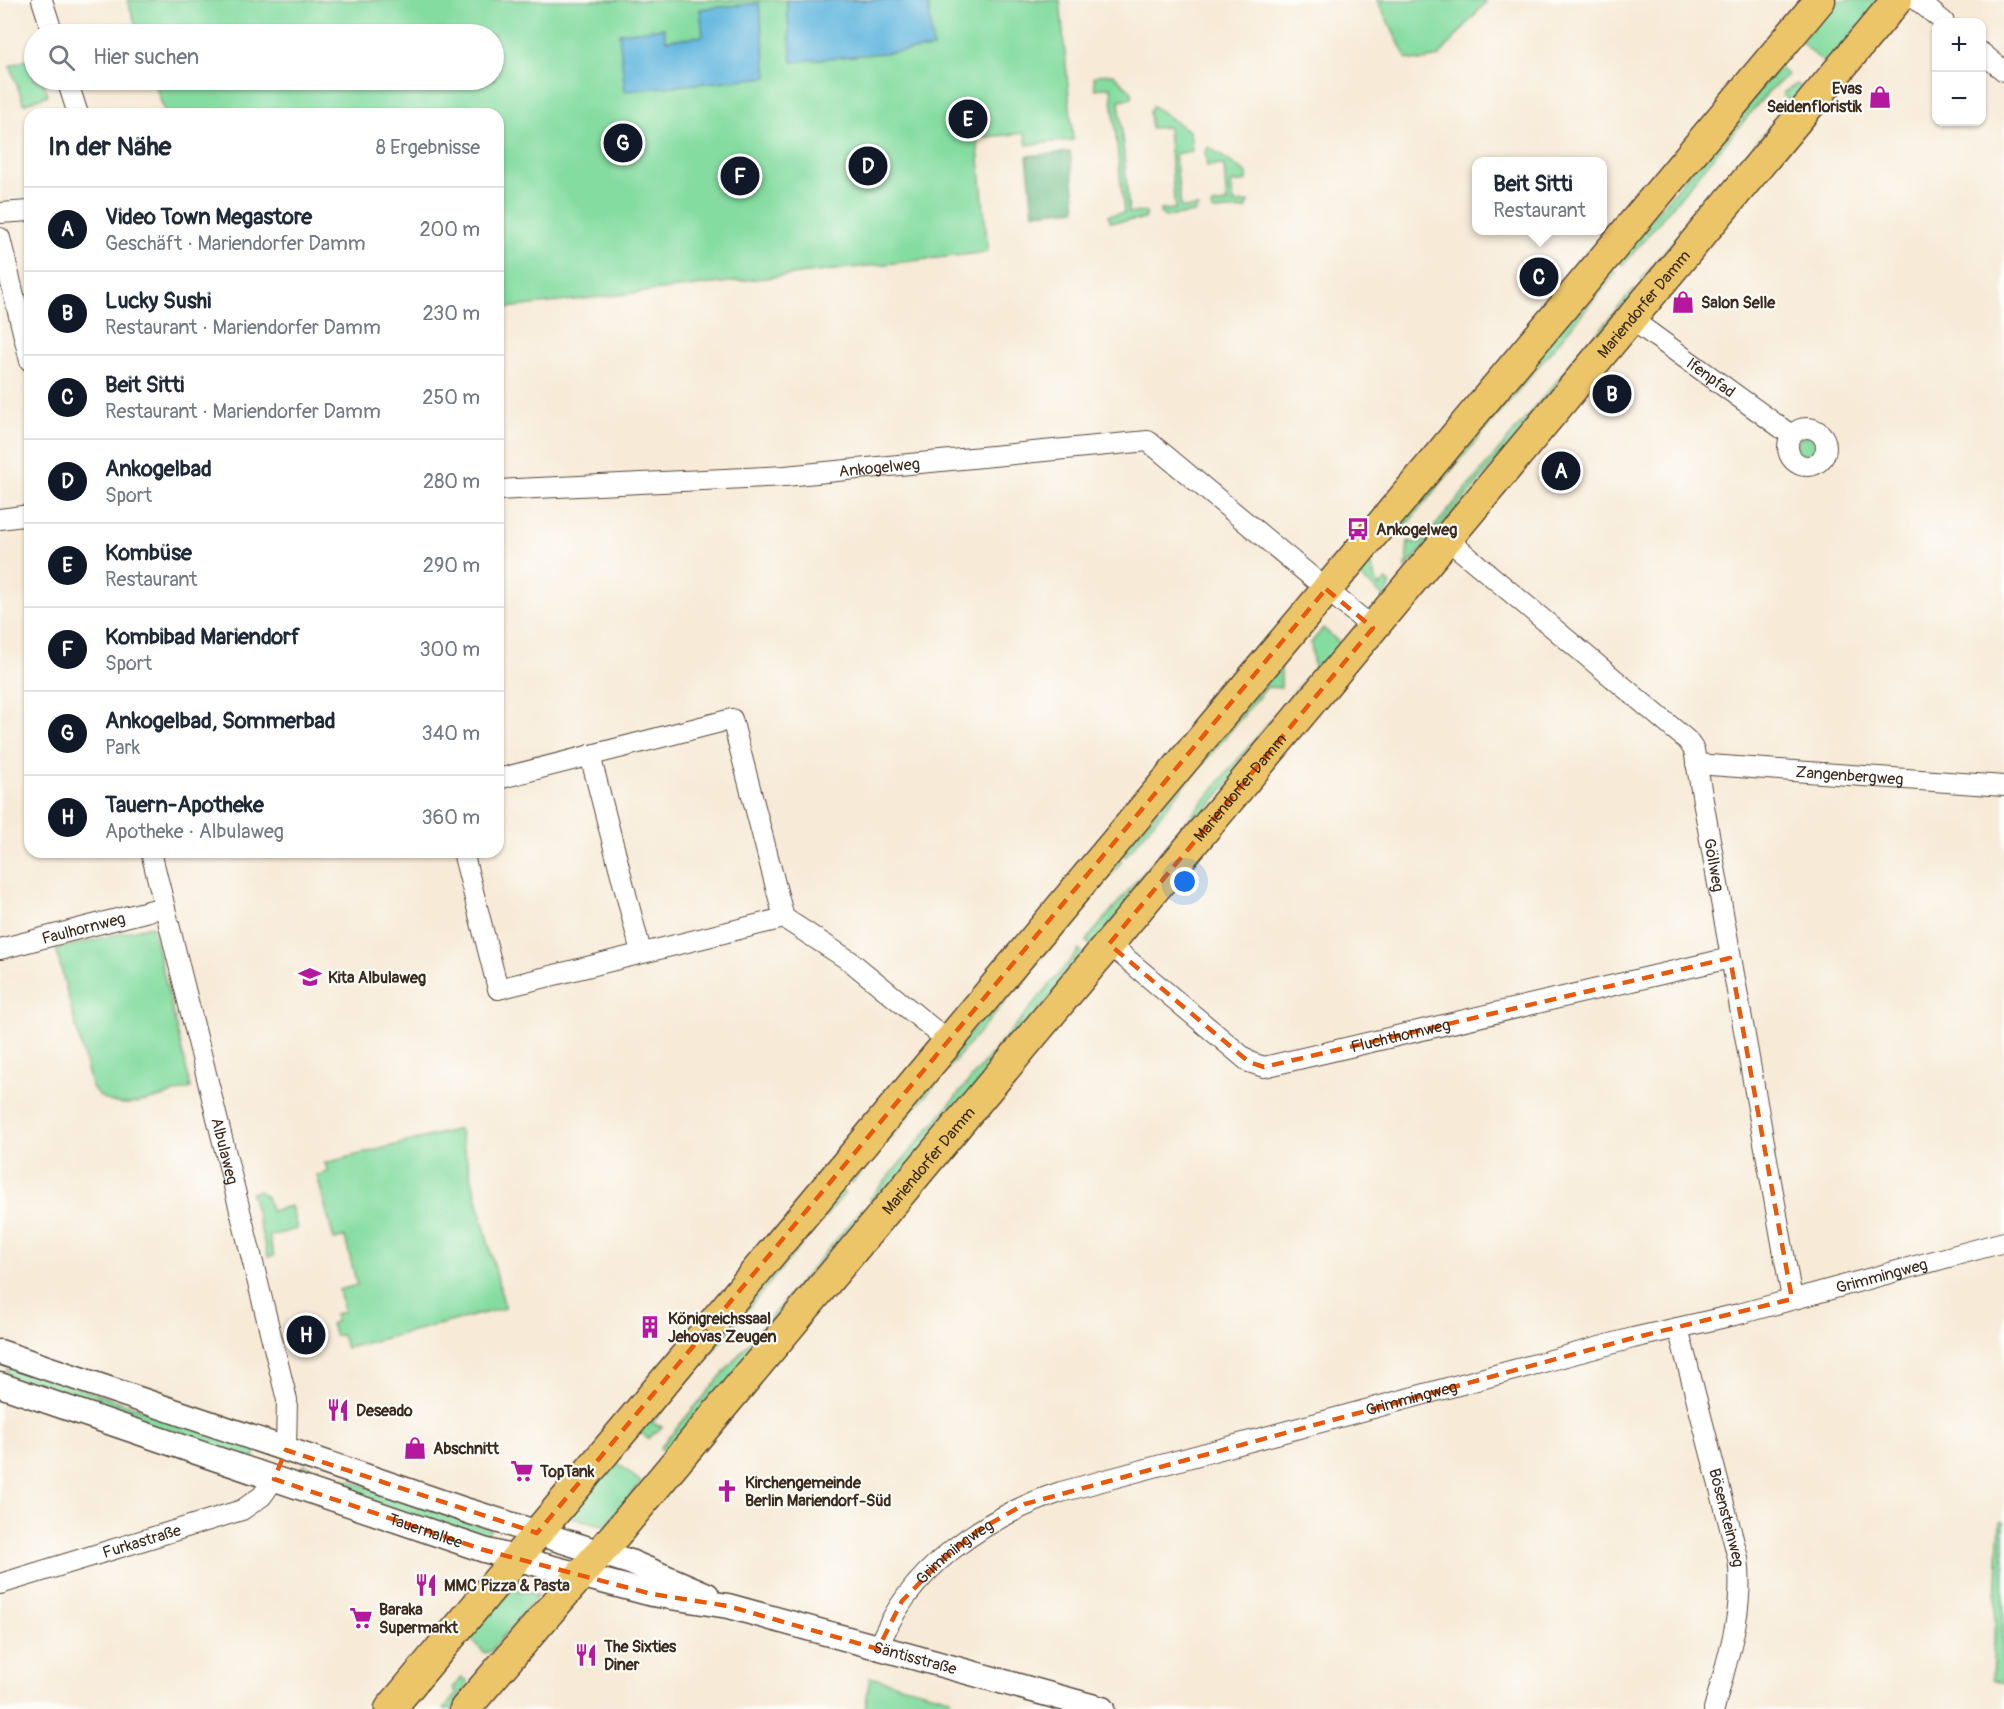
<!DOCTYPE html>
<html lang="de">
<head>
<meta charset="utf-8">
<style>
	body { margin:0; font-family:Pangolin,sans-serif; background:#f2f2f3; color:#1f2937 }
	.controls { position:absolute; right:18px; top:18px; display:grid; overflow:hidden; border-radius:12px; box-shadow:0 2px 4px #0004 }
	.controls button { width:54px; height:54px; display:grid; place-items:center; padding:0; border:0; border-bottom:2px solid #e0e1e3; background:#fff; color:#1f2937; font:30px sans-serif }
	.you { position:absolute; left:1185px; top:882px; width:21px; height:21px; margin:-15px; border:4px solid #fff; border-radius:50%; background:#1a73e8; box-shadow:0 0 0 9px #1a73e833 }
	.badge { display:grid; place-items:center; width:39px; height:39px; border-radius:50%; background:#111827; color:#fff; font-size:20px; font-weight:700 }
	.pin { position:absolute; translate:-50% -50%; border:3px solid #fff; box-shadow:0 2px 6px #0006 }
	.popup { position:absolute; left:1472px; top:157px; width:135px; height:78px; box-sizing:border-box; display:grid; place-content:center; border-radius:12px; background:#fff; filter:drop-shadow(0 2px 4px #0005); font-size:20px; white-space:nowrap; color:#747a83 }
	.popup b { font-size:22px; color:#1f2937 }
	.popup::after { content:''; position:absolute; left:50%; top:100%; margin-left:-12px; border:12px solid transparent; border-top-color:#fff }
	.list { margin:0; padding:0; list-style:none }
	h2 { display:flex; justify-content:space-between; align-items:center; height:78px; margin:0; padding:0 24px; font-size:26px }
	h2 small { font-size:20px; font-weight:400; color:#747a83 }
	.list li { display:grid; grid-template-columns:39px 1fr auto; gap:18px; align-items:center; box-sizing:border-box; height:84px; padding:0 24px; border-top:2px solid #e0e1e3 }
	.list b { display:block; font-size:22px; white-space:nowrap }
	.list p { margin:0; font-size:20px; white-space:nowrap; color:#747a83 }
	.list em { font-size:20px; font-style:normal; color:#747a83 }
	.icon { flex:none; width:33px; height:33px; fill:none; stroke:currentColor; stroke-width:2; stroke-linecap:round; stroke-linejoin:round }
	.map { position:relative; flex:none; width:2004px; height:1709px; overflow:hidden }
	.search { position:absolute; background:#fff; box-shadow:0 2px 4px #0004; left:24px; top:24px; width:480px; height:66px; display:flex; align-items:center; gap:15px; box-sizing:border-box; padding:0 21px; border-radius:33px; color:#747a83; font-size:22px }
	.panel { position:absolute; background:#fff; box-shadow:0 2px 4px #0004; left:24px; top:108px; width:480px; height:750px; border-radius:18px }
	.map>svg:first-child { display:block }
</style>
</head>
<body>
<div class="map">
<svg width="2004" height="1709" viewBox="0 0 2004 1709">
	<rect width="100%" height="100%" fill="#fdfcf7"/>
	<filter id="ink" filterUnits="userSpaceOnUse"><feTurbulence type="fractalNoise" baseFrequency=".0167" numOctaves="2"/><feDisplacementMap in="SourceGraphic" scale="12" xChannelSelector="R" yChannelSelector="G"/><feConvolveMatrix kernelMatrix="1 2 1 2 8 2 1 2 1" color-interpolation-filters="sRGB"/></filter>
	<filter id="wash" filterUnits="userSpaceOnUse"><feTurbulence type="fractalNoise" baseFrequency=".008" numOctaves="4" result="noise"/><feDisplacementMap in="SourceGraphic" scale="24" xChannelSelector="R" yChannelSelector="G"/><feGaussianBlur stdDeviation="1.35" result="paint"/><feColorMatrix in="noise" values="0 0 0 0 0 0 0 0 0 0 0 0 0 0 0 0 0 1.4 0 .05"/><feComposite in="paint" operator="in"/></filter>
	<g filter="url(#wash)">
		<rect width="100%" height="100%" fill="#f7ead7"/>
		<path fill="#84dca0" stroke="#60835f" stroke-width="1.5" d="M127 0H1060L1073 140 1027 145 1025 133 977 138 988 252 498 309V114H165L154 80H494V34H139Z
			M1377 0H1484L1486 2 1438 57 1420 61 1407 59Z
			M1834 0H1883L1825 64 1801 42Z
			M34 57V80H43L48 95 24 104 10 66Z
			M1778 67 1788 75 1769 91 1623 265 1617 260Z
			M1113 74 1132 92V98L1119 100 1129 213 1146 212V216L1144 219 1111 222 1108 215 1124 213 1111 87 1095 89 1094 77 1098 75Z
			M1797 84 1807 92 1646 284 1641 280 1792 100 1783 97V93Z
			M1153 106 1190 132 1192 151 1175 154 1181 208 1198 207 1194 213 1165 217 1160 213V210L1175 209 1168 127 1151 128 1149 112Z
			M1209 147 1247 174V181L1231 183 1234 203 1249 202 1246 209 1213 211 1211 208 1212 205 1227 203 1224 165 1207 166 1205 151Z
			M1610 268 1616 273 1401 531 1395 526Z
			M1634 289 1639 293 1406 568 1408 541 1420 544Z
			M1797 447a11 11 0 1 1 22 0a11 11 0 1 1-22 0Z
			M1366 561 1371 566 1379 587 1386 580 1390 583V588L1384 597 1356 573Z
			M1323 628 1343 646 1092 947 1086 941 1314 669 1311 643Z
			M1281 665V688L1267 687 1125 857 1121 853Z
			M1118 857 1122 861 1068 926 1063 923Z
			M152 926 191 1088C159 1096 111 1121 91 1085L56 949Z
			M1056 930 1061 935 851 1184 847 1181Z
			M1079 950 1085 955 876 1205 870 1199Z
			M459 1129 505 1308 346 1348 342 1335 335 1336 331 1324 336 1322 334 1314 344 1312 339 1290 357 1285 345 1237 334 1240 317 1175 328 1172 325 1163Z
			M840 1189 845 1193 652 1423 662 1427 648 1439 639 1431Z
			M259 1191 267 1197 271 1211 291 1206 297 1229 269 1236 274 1256 268 1257 251 1193Z
			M863 1208 868 1214 667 1455 660 1448Z
			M9 1364 257 1449 252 1464 4 1379Z
			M615 1461 641 1482 607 1526 567 1516Z
			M304 1465 491 1529 482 1542 298 1480Z
			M2000 1522H2004L2003 1683 1992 1679Z
			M508 1587 538 1595 491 1651 485 1653 468 1637Z
			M462 1677 468 1683 453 1709H444L457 1693 453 1688Z
			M870 1677 950 1698 947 1709H865Z"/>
		<path fill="#6bbc86" stroke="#537352" stroke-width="1.5" d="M1070 152 1076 209 1033 213 1027 156Z"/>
		<path fill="#63b7df" stroke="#4f707e" stroke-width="1.5" d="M786 0H928L933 48 792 62Z
			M759 3 767 77 625 91 619 33 664 28 666 40 703 36 700 9Z"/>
	</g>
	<g filter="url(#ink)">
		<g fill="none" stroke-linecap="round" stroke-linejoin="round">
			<g stroke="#57473a" stroke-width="22">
				<g id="minor">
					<path d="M42 0 53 34"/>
					<path d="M1917 0 1944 22"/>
					<path d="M1982 53 2004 71"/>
					<path d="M67 80 78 114"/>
					<path d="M0 213 30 211"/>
					<path d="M0 238 30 361"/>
					<path id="s1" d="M1631 319 1791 435"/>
					<circle cx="1807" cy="447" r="19"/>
					<path id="s2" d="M498 490 785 476 1148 441 1373 628"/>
					<path d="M0 519 30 515"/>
					<path id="s3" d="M1447 539 1687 740 1694 750 1792 1299"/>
					<path d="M590 755 641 952"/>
					<path id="s4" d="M1696 764 2004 786"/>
					<path d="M498 779 732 719 784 918 850 961 948 1041"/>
					<path id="s5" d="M151 852 287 1400 286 1450"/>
					<path d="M463 852 498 989 784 918"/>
					<path id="s6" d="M1109 944 1249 1062 1264 1067 1730 958"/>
					<path id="s7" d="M0 949 164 907"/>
					<path id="s8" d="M1678 1328 1738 1558C1745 1610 1727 1659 1714 1709"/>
					<path id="s9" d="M0 1584 242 1510 262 1496 274 1479"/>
					<path id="s10" d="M878 1649C906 1570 985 1517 1061 1492L1633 1338 1739 1314 2004 1242"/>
				</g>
			</g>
			<g stroke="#57473a" stroke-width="27">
				<g id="tertiary">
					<path d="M0 1352 468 1511 630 1562 707 1595"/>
					<path id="s11" d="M0 1385 484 1550 652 1594 728 1606 1102 1709"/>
				</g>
			</g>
			<g stroke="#57473a" stroke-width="33">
				<g id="primary">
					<path d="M390 1709 1820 0"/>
					<path id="s12" d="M465 1709 616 1534 1897 0"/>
				</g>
			</g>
			<use href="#minor" stroke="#fff" stroke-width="20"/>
			<use href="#tertiary" stroke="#fff" stroke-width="24"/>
			<use href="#primary" stroke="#edc569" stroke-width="30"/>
		</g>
	</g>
	<path fill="none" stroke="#e8590c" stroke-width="4.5" stroke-dasharray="12 8" stroke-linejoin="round" d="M1326 589 1373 628 1109 944 1249 1062 1264 1067 1730 958 1792 1299 1633 1338 1025 1504 977 1531 940 1562 902 1601 878 1649 728 1606 652 1594 484 1550 274 1479 286 1450 537 1533Z"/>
	<defs>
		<g id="shop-bare" transform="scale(1.8)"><path d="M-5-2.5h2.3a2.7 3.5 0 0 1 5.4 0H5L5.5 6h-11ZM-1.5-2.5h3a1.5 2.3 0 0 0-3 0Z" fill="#b5179e" stroke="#fdfcf7" stroke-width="2.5" paint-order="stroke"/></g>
		<g id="bus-bare" transform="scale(1.8)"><path d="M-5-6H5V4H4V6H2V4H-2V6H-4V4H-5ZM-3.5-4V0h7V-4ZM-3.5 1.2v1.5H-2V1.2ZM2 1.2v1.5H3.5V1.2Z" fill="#b5179e" stroke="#fdfcf7" stroke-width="2.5" paint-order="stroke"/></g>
		<g id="school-bare" transform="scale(1.8)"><path d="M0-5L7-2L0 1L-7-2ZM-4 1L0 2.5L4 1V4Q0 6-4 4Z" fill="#b5179e" stroke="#fdfcf7" stroke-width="2.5" paint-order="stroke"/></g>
		<g id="building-bare" transform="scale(1.8)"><path d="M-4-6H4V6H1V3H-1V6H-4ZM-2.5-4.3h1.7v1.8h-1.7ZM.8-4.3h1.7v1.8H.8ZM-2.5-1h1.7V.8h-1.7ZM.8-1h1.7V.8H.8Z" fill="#b5179e" stroke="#fdfcf7" stroke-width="2.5" paint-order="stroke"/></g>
		<g id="restaurant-bare" transform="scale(1.8)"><path d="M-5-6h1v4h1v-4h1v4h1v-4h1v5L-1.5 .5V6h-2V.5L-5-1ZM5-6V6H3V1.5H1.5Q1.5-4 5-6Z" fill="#b5179e" stroke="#fdfcf7" stroke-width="2.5" paint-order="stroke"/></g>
		<g id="supermarket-bare" transform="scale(1.8)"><path d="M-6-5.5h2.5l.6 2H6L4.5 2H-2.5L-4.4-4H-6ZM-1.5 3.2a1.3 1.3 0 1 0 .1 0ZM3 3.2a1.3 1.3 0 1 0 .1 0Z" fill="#b5179e" stroke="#fdfcf7" stroke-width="2.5" paint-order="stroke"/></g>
		<g id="church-bare" transform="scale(1.8)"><path d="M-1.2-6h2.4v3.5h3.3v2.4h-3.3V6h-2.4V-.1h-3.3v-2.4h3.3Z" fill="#b5179e" stroke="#fdfcf7" stroke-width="2.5" paint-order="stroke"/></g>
	</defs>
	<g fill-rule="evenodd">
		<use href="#shop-bare" x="1880" y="97"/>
		<use href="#shop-bare" x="1683" y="302"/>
		<use href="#bus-bare" x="1358" y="529"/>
		<use href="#school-bare" x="310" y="977"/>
		<use href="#building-bare" x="650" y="1327"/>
		<use href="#restaurant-bare" x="338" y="1410"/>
		<use href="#shop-bare" x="415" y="1448"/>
		<use href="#supermarket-bare" x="522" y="1471"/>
		<use href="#church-bare" x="727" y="1491"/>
		<use href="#restaurant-bare" x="426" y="1585"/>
		<use href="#supermarket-bare" x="361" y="1618"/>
		<use href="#restaurant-bare" x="586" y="1655"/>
	</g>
	<g text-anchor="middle" stroke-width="4.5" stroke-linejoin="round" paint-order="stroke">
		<g font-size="16" font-weight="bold" fill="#3b2a1e" stroke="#fdfcf7" text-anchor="start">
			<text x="1862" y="94" text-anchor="end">Evas<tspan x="1862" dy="18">Seidenfloristik</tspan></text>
			<text x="1701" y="308">Salon Selle</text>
			<text x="1376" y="535">Ankogelweg</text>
			<text x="328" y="983">Kita Albulaweg</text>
			<text x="668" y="1324">Königreichssaal<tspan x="668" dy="18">Jehovas Zeugen</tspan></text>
			<text x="356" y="1416">Deseado</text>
			<text x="433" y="1454">Abschnitt</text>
			<text x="540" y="1477">TopTank</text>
			<text x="745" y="1488">Kirchengemeinde<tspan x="745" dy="18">Berlin Mariendorf-Süd</tspan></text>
			<text x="444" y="1591">MMC Pizza &amp; Pasta</text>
			<text x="379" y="1615">Baraka<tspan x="379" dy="18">Supermarkt</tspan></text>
			<text x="604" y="1652">The Sixties<tspan x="604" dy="18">Diner</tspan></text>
		</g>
		<g font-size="16" fill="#3b2a1e" stroke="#fdfcf7">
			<text dy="6" stroke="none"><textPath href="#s12" startOffset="1834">Mariendorfer Damm</textPath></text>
			<text dy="6" stroke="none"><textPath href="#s1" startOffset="99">Ifenpfad</textPath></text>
			<text dy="6" stroke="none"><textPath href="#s2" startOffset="382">Ankogelweg</textPath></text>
			<text dy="6" stroke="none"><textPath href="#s4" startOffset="154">Zangenbergweg</textPath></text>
			<text dy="6" stroke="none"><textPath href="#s12" startOffset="1204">Mariendorfer Damm</textPath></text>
			<text dy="6" stroke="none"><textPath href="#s3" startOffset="442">Göllweg</textPath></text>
			<text dy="6" stroke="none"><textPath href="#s7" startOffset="86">Faulhornweg</textPath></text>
			<text dy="6" stroke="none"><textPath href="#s6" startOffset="339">Fluchthornweg</textPath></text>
			<text dy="6" stroke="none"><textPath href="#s5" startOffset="308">Albulaweg</textPath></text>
			<text dy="6" stroke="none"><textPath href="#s12" startOffset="718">Mariendorfer Damm</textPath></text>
			<text dy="6" stroke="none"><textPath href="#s10" startOffset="1098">Grimmingweg</textPath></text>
			<text dy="6" stroke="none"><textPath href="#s10" startOffset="612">Grimmingweg</textPath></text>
			<text dy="6" stroke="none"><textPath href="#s8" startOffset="196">Bösensteinweg</textPath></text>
			<text dy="6" stroke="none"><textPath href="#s11" startOffset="450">Tauernallee</textPath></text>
			<text dy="6" stroke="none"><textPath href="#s9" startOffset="148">Furkastraße</textPath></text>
			<text dy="6" stroke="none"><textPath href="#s10" startOffset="126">Grimmingweg</textPath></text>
			<text dy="6" stroke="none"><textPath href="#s11" startOffset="956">Säntisstraße</textPath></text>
		</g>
	</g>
</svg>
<div class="controls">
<button>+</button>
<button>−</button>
</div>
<div class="you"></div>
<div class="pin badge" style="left:1561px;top:471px">A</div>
<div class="pin badge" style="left:1612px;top:394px">B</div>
<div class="pin badge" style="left:1539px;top:277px">C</div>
<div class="popup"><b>Beit Sitti</b>Restaurant</div>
<div class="pin badge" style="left:868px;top:166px">D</div>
<div class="pin badge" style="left:968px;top:119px">E</div>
<div class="pin badge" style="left:740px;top:176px">F</div>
<div class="pin badge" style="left:623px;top:143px">G</div>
<div class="pin badge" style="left:306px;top:1335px">H</div>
<div class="search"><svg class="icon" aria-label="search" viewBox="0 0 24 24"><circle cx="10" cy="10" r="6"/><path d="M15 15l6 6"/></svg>Hier suchen</div>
<section class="panel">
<h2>In der Nähe<small>8 Ergebnisse</small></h2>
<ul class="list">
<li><span class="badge">A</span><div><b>Video Town Megastore</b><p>Geschäft · Mariendorfer Damm</p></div><em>200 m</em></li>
<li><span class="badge">B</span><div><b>Lucky Sushi</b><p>Restaurant · Mariendorfer Damm</p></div><em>230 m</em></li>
<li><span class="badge">C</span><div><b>Beit Sitti</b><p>Restaurant · Mariendorfer Damm</p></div><em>250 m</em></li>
<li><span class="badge">D</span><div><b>Ankogelbad</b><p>Sport</p></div><em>280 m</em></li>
<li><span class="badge">E</span><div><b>Kombüse</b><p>Restaurant</p></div><em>290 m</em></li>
<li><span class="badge">F</span><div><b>Kombibad Mariendorf</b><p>Sport</p></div><em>300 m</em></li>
<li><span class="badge">G</span><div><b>Ankogelbad, Sommerbad</b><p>Park</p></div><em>340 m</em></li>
<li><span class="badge">H</span><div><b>Tauern-Apotheke</b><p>Apotheke · Albulaweg</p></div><em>360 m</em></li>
</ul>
</section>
</div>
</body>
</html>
